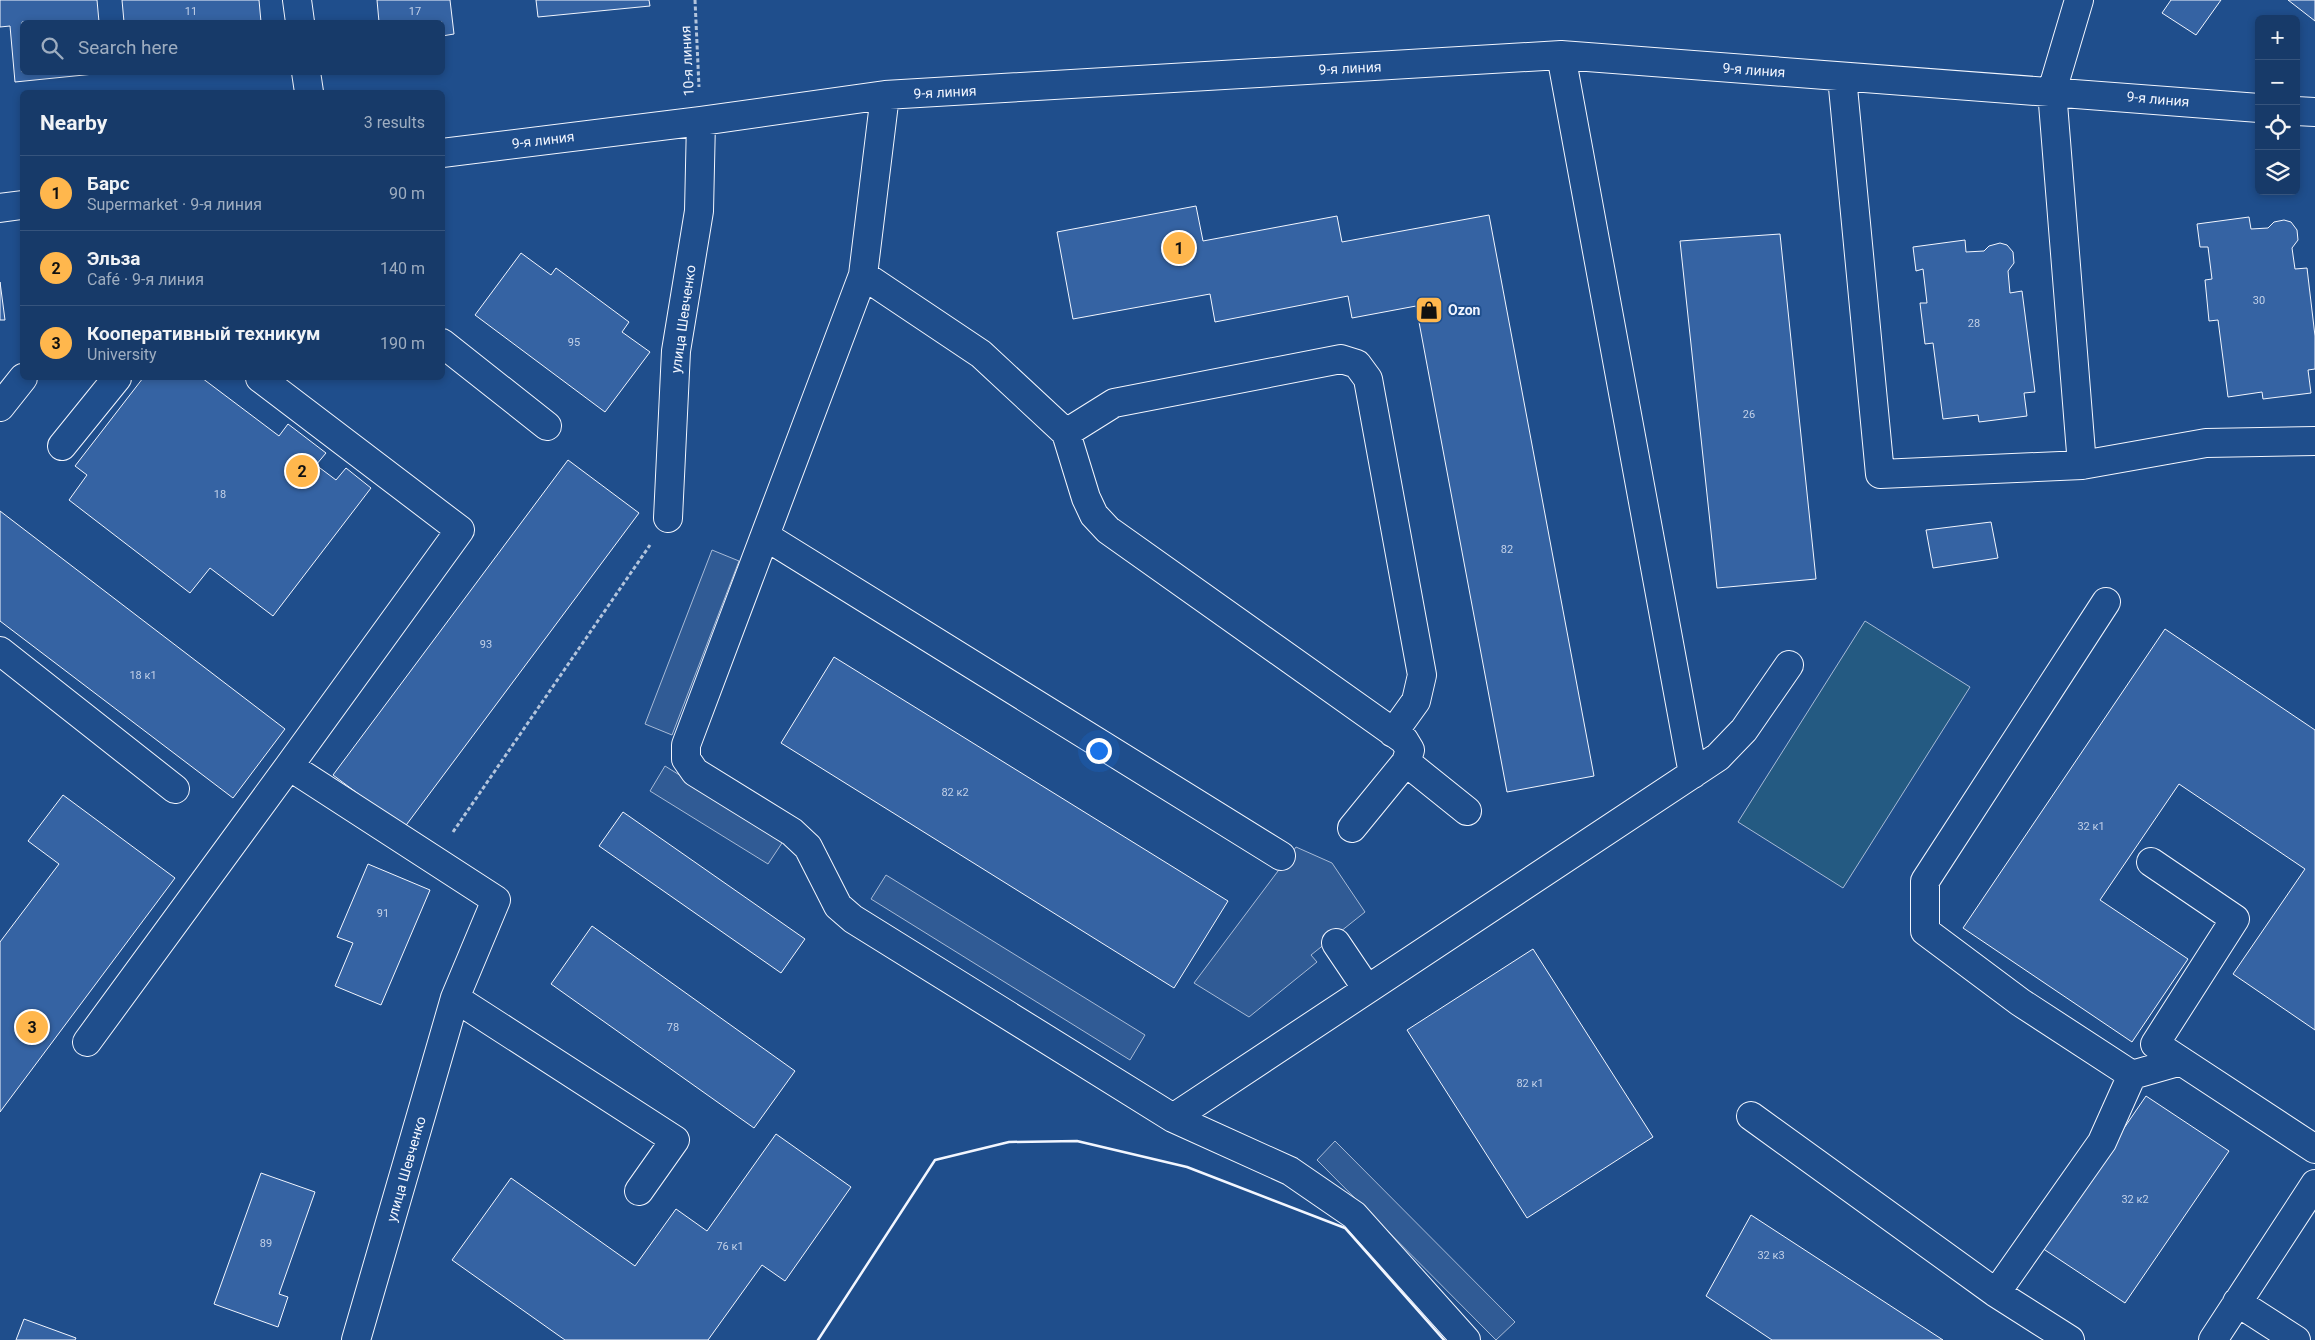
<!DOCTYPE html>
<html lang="en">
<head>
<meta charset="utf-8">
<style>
	body { margin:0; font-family:Roboto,sans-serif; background:#244571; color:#f1f3f6 }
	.controls { position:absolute; right:15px; top:15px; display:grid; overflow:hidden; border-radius:8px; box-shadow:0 2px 8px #0003 }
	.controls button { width:45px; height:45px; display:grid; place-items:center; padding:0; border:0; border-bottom:1px solid #36547d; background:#173a69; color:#f1f3f6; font:25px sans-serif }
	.you { position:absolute; left:1098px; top:750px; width:18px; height:18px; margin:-12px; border:4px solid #fff; border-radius:50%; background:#1a73e8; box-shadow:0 0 0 8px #1a73e833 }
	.badge { display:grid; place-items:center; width:32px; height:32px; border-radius:50%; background:#ffb74d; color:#111; font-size:16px; font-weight:700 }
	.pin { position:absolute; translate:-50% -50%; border:2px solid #fff; box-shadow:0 1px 5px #0006 }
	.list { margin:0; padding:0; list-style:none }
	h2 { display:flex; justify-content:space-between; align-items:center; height:65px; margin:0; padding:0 20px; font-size:21px }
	h2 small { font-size:16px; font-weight:400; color:#9eadc0 }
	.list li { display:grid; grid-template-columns:32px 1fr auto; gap:15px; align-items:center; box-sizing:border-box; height:75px; padding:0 20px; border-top:1px solid #36547d }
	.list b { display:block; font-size:19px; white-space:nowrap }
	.list p { margin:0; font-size:16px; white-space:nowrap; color:#9eadc0 }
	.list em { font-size:16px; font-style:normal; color:#9eadc0 }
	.icon { flex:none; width:28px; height:28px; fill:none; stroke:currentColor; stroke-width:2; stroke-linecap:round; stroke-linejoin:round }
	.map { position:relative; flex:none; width:2315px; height:1340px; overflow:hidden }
	.search { position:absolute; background:#173a69; box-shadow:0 2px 8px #0003; left:20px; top:20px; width:425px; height:55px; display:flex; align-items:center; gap:12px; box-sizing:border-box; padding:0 18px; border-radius:8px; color:#9eadc0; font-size:19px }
	.panel { position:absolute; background:#173a69; box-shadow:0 2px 8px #0003; left:20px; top:90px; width:425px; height:290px; border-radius:8px }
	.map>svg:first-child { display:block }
</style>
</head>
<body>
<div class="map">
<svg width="2315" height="1340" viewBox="0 0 2315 1340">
	<rect width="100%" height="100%" fill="#1f4e8c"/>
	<path fill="#245a82" stroke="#a8bbd7" d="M1865 621 1970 687 1843 888 1738 822Z"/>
	<path fill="#305b95" stroke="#a8bbd7" d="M712 550 739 561 672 735 645 724Z
		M665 766 784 840 768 864 650 791Z
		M1296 847 1332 863 1365 912 1311 955 1317 962 1249 1017 1194 983Z
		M886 875 1145 1035 1130 1060 871 899Z
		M1335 1141 1515 1322 1496 1340 1317 1160Z"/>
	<path fill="#3563a3" stroke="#f2f6ff" d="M0 0H97L99 22H22V72L104 73 15 82 10 26 0 27Z
		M122 0H259L261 22H124Z
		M377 0H450L454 34 442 36V22H379Z
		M536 0H649L650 6 538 17Z
		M2171 0H2221L2196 35 2162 13Z
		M2288 0H2315V21Z
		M1196 206 1203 241 1337 216 1342 242 1489 215 1594 776 1507 792 1416 306 1352 318 1348 296 1215 322 1210 294 1073 319 1057 232Z
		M2249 217 2251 229 2268 228 2274 222 2284 220 2291 222 2297 230 2298 240 2292 248 2295 269 2307 268 2315 336V369L2308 370 2311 393 2263 399 2262 392 2228 397 2218 320 2209 321 2205 280 2212 279 2208 247H2200L2197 224Z
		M1780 234 1816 579 1717 588 1680 241Z
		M1965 240 1966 252 1984 251 1989 246 2000 243 2007 245 2013 252 2014 263 2008 271 2010 293 2022 291 2035 392 2024 393 2027 416 1979 422 1978 415 1943 419 1933 343 1925 344 1920 303H1927L1923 269 1916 271 1913 247Z
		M521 253 551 275 556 268 629 322 622 332 650 352 605 412 475 315Z
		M0 282 5 320H0Z
		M143 378H202L279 436 288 424 326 453 316 465 336 480 346 468 371 488 273 616 210 568 190 593 69 500 87 475 75 466Z
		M568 460 639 513 404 828 333 775Z
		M0 511 285 729 233 798 0 621Z
		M1991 522 1998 558 1933 568 1926 530Z
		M2165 629 2315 730V1030L2233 974 2305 869 2179 784 2100 900 2188 959 2132 1042 1963 928Z
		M834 657 1228 901 1174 988 781 743Z
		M63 795 175 878 0 1112V942L59 864 28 841Z
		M623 812 805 939 781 973 599 846Z
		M368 864 430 890 381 1005 335 986 353 943 337 937Z
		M592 926 795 1071 754 1128 551 984Z
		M1533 949 1653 1137 1527 1218 1407 1030Z
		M2146 1096 2229 1151 2125 1303 2042 1248Z
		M776 1134 851 1187 785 1281 762 1265 708 1340H565L452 1260 511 1178 635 1266 676 1209 707 1231Z
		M261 1173 315 1192 279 1294 288 1297 278 1327 214 1304Z
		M1751 1215 1943 1340H1772L1706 1296Z
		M24 1319 76 1338 75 1340H16Z"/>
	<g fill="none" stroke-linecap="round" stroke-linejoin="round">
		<g stroke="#f2f6ff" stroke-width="30">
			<path id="minor" d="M297 0 300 22
				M1561 55 1693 774
				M306 72 309 92
				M1842 77 1880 474 2082 465 2052 91 2079 0
				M885 95 863 275 981 354 1066 433 1086 498 1094 515 1108 530 1404 740 1410 750 1406 762 1352 828
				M2296 111 2315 112
				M442 153 701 121 885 95 1561 55 2259 108
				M0 208 22 205
				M863 275 686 745V759L695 772 792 832 808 847 838 906 853 919 1173 1118 1290 1171 1354 1215 1466 1340
				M442 343 547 426
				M260 378 460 530 289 766 496 900 455 998 356 1340
				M0 407 23 378
				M1066 433 1114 403 1341 359 1357 364 1368 379 1422 675 1416 701 1393 733
				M62 446 117 378
				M2082 465 2206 443 2315 441
				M668 518 676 351 699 211 701 121
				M765 536 1281 856
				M2106 602 1925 881V931L2020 1002 2132 1075 2181 1061
				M0 651 175 789
				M1406 762 1467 811
				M2151 862 2235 919 2155 1044 2315 1149
				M1336 943 1367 989
				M455 998 675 1140 639 1191
				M87 1042 289 766
				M1751 1116 1996 1293 2070 1340
				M1173 1118 1718 757 1744 730 1789 665
				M1996 1293 2102 1142 2132 1075
				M2237 1302 2296 1340
				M2213 1340 2315 1184"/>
		</g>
		<path stroke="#b3c4dc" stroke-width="3" stroke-dasharray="4 2.5" stroke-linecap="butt" d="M695 0 699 87
			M453 832 650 545"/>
		<use href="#minor" stroke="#1f4e8c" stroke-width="28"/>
		<path stroke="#f2f6ff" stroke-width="2.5" d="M818 1340 935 1160 1009 1142 1077 1141 1187 1167 1345 1228 1444 1340"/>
	</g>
	<defs>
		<g id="shop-square" transform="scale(1.4375)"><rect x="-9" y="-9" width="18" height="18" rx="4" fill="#ffb74d" stroke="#1f4e8c"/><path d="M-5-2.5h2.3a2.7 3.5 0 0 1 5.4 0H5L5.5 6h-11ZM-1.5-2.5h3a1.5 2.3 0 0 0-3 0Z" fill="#111"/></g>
	</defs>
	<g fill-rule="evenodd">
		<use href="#shop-square" x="1429" y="310"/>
	</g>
	<g text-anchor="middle" stroke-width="4" stroke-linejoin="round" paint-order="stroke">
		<g font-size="11" fill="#c3d1e8">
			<text x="191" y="15">11</text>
			<text x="415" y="15">17</text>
			<text x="2259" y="304">30</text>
			<text x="1974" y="327">28</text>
			<text x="574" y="346">95</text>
			<text x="1749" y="418">26</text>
			<text x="220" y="498">18</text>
			<text x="1507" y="553">82</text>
			<text x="486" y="648">93</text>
			<text x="143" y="679">18 к1</text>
			<text x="955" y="796">82 к2</text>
			<text x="2091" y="830">32 к1</text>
			<text x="383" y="917">91</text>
			<text x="673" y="1031">78</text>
			<text x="1530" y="1087">82 к1</text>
			<text x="2135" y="1203">32 к2</text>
			<text x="266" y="1247">89</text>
			<text x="730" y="1250">76 к1</text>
			<text x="1771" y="1259">32 к3</text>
		</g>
		<g font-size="14" fill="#f2f6ff" stroke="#1f4e8c">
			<text transform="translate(687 61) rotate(-93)" y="5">10-я линия</text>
			<text transform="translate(1350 68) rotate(-3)" y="5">9-я линия</text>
			<text transform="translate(1754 70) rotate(4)" y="5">9-я линия</text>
			<text transform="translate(945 92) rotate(-3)" y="5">9-я линия</text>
			<text transform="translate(2158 99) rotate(5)" y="5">9-я линия</text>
			<text transform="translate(543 140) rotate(-7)" y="5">9-я линия</text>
			<text transform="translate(683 319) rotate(-82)" y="5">улица Шевченко</text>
			<text transform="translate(406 1169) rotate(-74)" y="5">улица Шевченко</text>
		</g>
		<g font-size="14" font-weight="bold" fill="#f2f6ff" stroke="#1f4e8c" text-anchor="start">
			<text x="1448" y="315">Ozon</text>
		</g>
	</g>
</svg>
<div class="controls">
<button>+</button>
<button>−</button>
<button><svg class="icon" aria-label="locate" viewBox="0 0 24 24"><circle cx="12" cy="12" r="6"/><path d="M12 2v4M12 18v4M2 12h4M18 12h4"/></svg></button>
<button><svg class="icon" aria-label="layers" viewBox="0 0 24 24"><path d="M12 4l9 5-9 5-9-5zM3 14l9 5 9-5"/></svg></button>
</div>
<div class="you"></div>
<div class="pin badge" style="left:1179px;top:248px">1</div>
<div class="pin badge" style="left:302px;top:471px">2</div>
<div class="pin badge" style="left:32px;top:1027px">3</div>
<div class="search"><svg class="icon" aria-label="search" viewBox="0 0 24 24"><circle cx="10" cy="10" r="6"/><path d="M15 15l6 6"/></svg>Search here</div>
<section class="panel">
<h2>Nearby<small>3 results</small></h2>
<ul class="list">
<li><span class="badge">1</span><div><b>Барс</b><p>Supermarket · 9-я линия</p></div><em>90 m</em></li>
<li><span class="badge">2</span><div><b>Эльза</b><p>Café · 9-я линия</p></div><em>140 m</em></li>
<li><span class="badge">3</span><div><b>Кооперативный техникум</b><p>University</p></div><em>190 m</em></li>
</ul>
</section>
</div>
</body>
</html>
